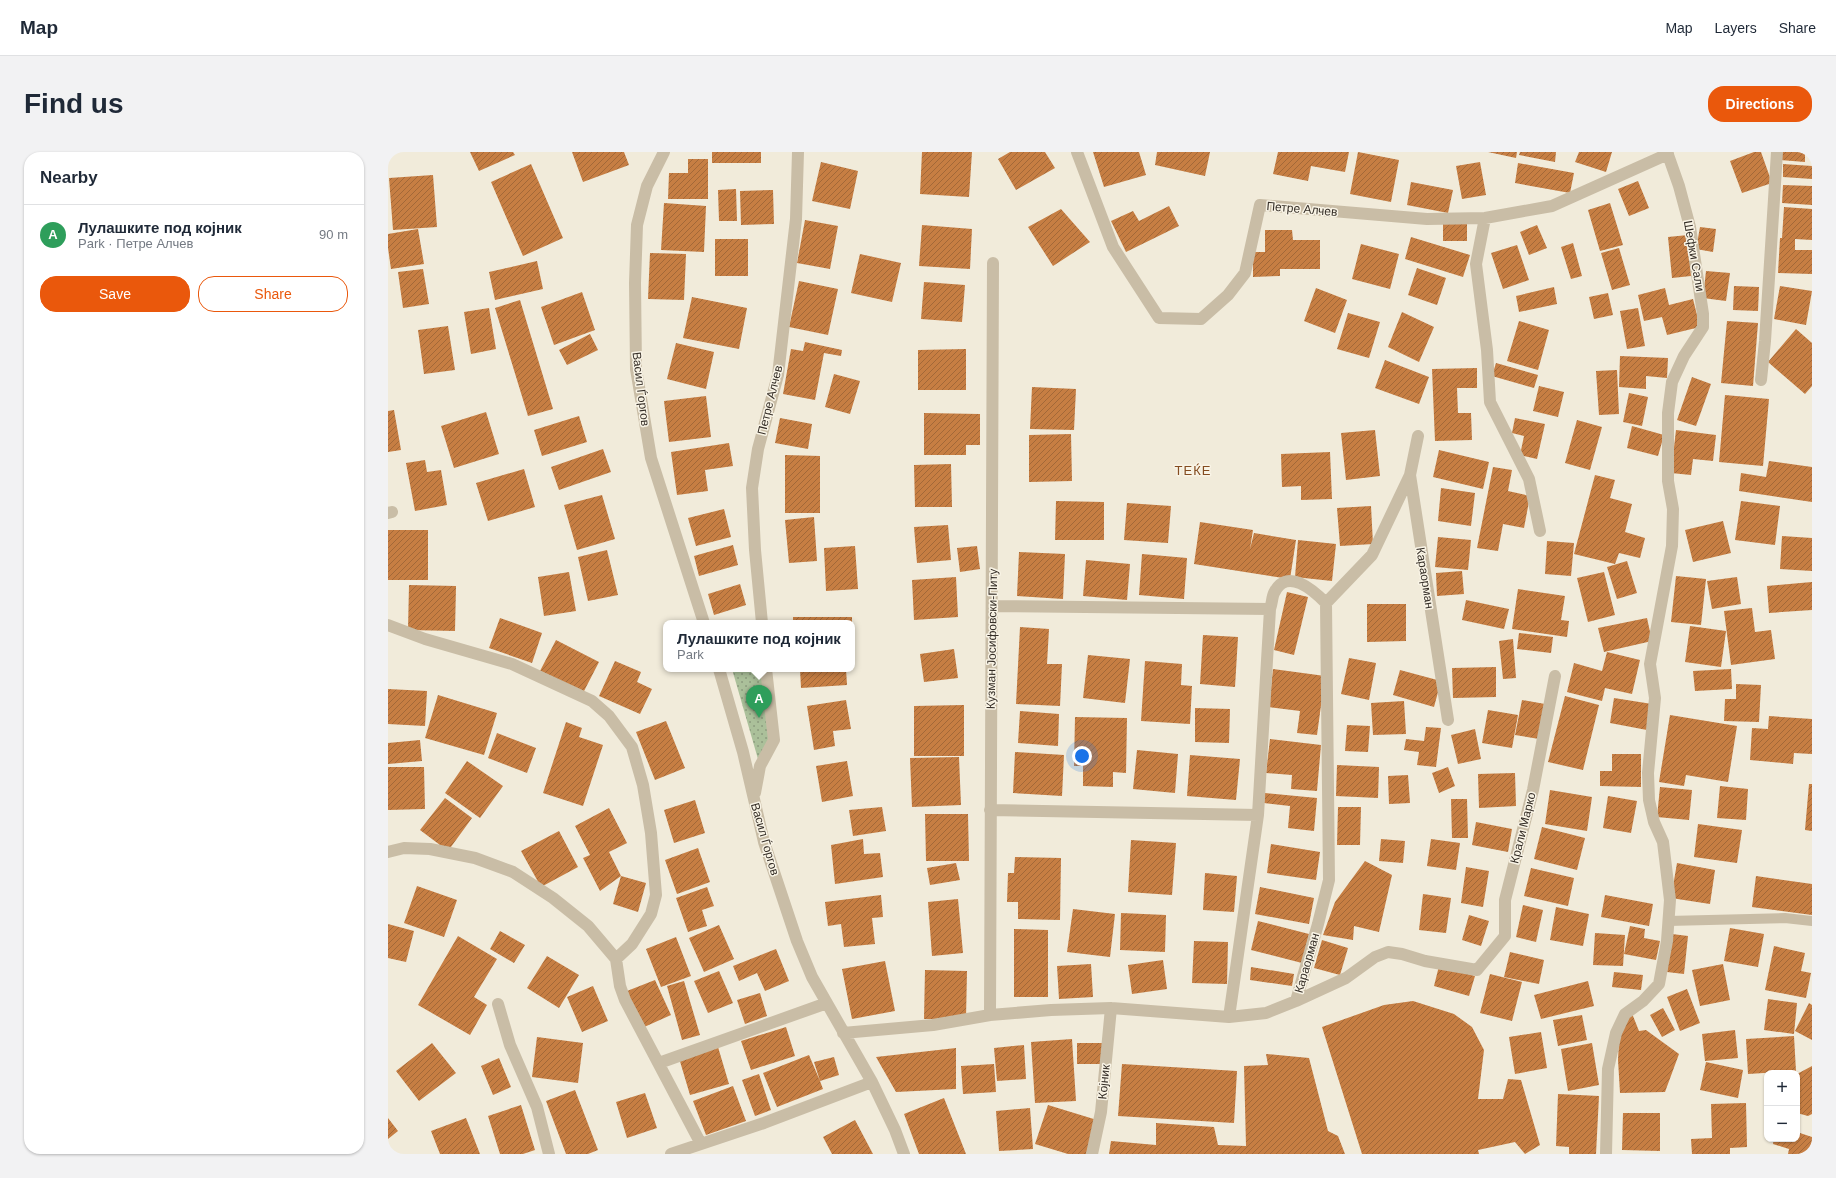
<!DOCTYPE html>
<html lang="en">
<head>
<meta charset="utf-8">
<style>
	body { margin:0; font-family:Arial,sans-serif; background:#f2f2f3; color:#1f2937 }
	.controls { position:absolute; right:12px; bottom:12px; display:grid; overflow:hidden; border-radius:8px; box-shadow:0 1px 3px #0004 }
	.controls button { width:36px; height:36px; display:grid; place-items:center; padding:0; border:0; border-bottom:1px solid #e0e1e3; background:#fff; color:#1f2937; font:20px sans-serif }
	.you { position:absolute; left:694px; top:604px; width:14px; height:14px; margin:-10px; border:3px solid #fff; border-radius:50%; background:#1a73e8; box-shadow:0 0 0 6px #1a73e833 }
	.badge { display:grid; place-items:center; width:26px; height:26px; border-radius:50%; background:#ea580c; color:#fff; font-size:13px; font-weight:700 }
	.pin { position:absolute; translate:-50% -33px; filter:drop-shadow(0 1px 2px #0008) }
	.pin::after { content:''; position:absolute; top:21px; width:14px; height:12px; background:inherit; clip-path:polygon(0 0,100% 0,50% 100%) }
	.popup { position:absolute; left:275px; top:468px; width:192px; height:52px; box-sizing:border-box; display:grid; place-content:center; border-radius:8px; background:#fff; filter:drop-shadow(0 1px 3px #0005); font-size:13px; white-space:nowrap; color:#747a83 }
	.popup b { font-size:15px; color:#1f2937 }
	.popup::after { content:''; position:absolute; left:50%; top:100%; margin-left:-8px; border:8px solid transparent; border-top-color:#fff }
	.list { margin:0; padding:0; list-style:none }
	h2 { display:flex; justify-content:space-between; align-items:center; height:52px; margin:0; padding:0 16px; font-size:17px }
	h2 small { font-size:13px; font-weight:400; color:#747a83 }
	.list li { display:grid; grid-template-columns:26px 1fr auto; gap:12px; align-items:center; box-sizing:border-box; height:60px; padding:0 16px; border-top:1px solid #e0e1e3 }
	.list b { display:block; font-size:15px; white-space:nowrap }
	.list p { margin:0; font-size:13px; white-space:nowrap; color:#747a83 }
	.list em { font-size:13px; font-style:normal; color:#747a83 }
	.actions { display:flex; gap:8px; padding:12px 16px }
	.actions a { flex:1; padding:9px 0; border:1px solid #ea580c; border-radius:16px; text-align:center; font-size:14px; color:#ea580c }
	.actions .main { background:#ea580c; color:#fff }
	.map { position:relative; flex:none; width:1424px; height:1002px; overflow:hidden; border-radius:16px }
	header { display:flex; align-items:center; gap:24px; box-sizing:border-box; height:56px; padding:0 20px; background:#fff; border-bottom:1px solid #e0e1e3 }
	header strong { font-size:19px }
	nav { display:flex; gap:22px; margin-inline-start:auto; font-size:14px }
	.intro { display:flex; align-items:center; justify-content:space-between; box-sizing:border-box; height:96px; padding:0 24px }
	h1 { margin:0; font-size:28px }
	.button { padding:10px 18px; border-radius:16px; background:#ea580c; color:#fff; font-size:14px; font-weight:700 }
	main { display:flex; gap:24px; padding:0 24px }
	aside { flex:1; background:#fff; border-radius:16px; box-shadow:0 1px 3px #0004 }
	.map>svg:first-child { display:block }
</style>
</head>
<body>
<header>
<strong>Map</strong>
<nav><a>Map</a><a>Layers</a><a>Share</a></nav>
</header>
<div class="intro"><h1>Find us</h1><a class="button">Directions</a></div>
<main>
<aside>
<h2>Nearby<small></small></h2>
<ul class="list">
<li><span class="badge" style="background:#2e9e5b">A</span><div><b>Лулашките под којник</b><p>Park · Петре Алчев</p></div><em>90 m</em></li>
</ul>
<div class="actions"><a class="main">Save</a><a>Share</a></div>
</aside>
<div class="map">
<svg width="1424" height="1002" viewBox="0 0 1424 1002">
	<defs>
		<pattern id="park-dots" width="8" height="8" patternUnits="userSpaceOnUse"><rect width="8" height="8" fill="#abc09a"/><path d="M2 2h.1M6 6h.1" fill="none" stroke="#8c9c7e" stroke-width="1.8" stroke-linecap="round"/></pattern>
		<pattern id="building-hatch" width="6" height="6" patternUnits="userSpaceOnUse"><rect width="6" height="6" fill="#c67e43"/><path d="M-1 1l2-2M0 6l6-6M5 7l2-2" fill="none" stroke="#a26838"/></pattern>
	</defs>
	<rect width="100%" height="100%" fill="#f1ebda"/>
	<path fill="url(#park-dots)" d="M344 517H372L381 544 386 588 372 614Z"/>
	<path fill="url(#building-hatch)" d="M82 0H125L127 3 91 19Z
		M184 0H236L241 13 195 30Z
		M324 0H373V11H324Z
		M534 0H584L581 45 532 42Z
		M622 0H657L667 16 628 38 610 7Z
		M705 0H751L758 23 716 35Z
		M769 0H822L817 24 767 13Z
		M890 0H961L957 20 923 14 920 29 885 22Z
		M970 0 1011 8 1003 50 962 42Z
		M1100 0H1129L1128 6Z
		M1132 0H1168L1167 10 1131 3Z
		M1191 0H1224L1218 20 1187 10Z
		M1366 0H1373L1384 31 1354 41 1342 9Z
		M1392 0H1417V10L1392 8Z
		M300 7H320V47H280L281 21H300Z
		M433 10 470 19 462 57 424 49Z
		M1092 10 1098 43 1074 47 1068 14Z
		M1130 11 1186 21 1182 41 1127 31Z
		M143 12 175 86 135 104 103 30Z
		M1395 12 1424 14V27L1395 25Z
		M45 23 49 75 5 78 1 26Z
		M1250 29 1261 56 1241 64 1230 37Z
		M1023 30 1065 38 1060 61 1019 53Z
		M1395 33 1424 34V53L1394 51Z
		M348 37 349 69H331L330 38Z
		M385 38 386 72 353 73 352 39Z
		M276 51 318 54 316 100 273 98Z
		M1222 51 1235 93 1212 99 1200 58Z
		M781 54 791 74 738 100 723 69 745 59 751 69Z
		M1396 55 1424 57V88L1407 87V98H1424V122L1390 121 1392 86H1394Z
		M673 57 702 90 665 114 640 75Z
		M417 68 450 74 442 117 409 111Z
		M1055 72H1079V89H1055Z
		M534 73 584 77 582 117 531 114Z
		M1149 73 1159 96 1141 103 1132 80Z
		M1312 75 1328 77 1325 100 1308 97Z
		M30 77 36 112 3 117 0 96V82Z
		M877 78H904L905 88H932V117H892V124L865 125V100H877Z
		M1300 83 1303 124 1284 126 1280 85Z
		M1023 85 1082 103 1075 125 1017 107Z
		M327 87H360V124H327Z
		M1185 91 1194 124 1183 127 1173 95Z
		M973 92 1011 102 1002 137 964 127Z
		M1129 93 1141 128 1115 137 1103 101Z
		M1231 96 1242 133 1224 138 1213 101Z
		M262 101 298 102 296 148 260 147Z
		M472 102 513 111 504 150 463 141Z
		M149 109 155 137 107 148 101 120Z
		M1029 116 1058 126 1049 153 1020 143Z
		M35 117 41 152 15 156 10 120Z
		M1318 119 1342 121 1338 149 1315 146Z
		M411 129 450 137 440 183 401 175Z
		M536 130 577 133 574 170 533 167Z
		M1346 134 1371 135 1370 159 1345 158Z
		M1392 134 1424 139 1418 173 1386 167Z
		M1166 135 1169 152 1131 160 1128 144Z
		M928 136 959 148 947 181 916 169Z
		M1277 136 1281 153 1305 147 1312 175 1279 183 1274 165 1256 169 1250 143Z
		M194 140 207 178 166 193 153 155Z
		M1220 141 1225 163 1206 167 1201 145Z
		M304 145 359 156 351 197 295 186Z
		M132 148 165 257 140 264 107 156Z
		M101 156 108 197 83 202 76 160Z
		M1250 156 1257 194 1239 197 1232 159Z
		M1014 160 1046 175 1031 210 1000 195Z
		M960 161 992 170 981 206 949 197Z
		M1131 169 1161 178 1150 218 1119 209Z
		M1339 169 1370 171 1365 234 1333 231Z
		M60 174 67 218 36 222 30 178Z
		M1408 177 1424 191V234L1417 242 1380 210Z
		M202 182 210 198 179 213 171 198Z
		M417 190 454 198 453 204 436 201 427 248 395 242 403 197 415 199Z
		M288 191 326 200 318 237 279 227Z
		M578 197V238H530V198Z
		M1232 204 1280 206 1279 226 1258 224V237L1231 235Z
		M997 208 1041 225 1031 252 987 236Z
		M1108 211 1150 223 1146 236 1104 224Z
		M1089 216V236H1069L1070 261H1083L1084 288 1047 289 1044 217Z
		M1229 218 1231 262 1211 263 1208 219Z
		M446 222 472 229 462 262 437 255Z
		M1304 225 1323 232 1308 274 1289 268Z
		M1151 234 1176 240 1170 265 1145 259Z
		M644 235 688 237 686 278 642 277Z
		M1241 241 1260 245 1254 274 1235 270Z
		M1337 243 1381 247 1375 314 1331 310Z
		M318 244 323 285 281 290 276 249Z
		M6 258 13 298 0 300V259Z
		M98 260 111 302 66 316 53 274Z
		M536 261 592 262V293H578V303H536Z
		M191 264 199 290 154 304 146 278Z
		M392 266 424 272 420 297 387 291Z
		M1127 266 1157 272 1149 307 1132 303 1136 284 1124 281Z
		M1189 268 1214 275 1202 318 1177 311Z
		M1244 274 1276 283 1270 304 1239 296Z
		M987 278 992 324 958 328 953 281Z
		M1288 278 1328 283 1325 309 1305 307 1303 323 1283 321Z
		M683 282 684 329 641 330V283Z
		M341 291 345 314 317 318 320 339 289 343 283 300Z
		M215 297 223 320 171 338 163 315Z
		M1051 298 1101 310 1095 337 1045 325Z
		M942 300 944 347 913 348V334L894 335 893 302Z
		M397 303 432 304V361H397Z
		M37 308 39 320 53 318 59 353 27 359 18 311Z
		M1381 309 1424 315V350L1351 339 1353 321 1378 325Z
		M563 312 564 355H527L526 313Z
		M1105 315 1124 318 1120 339 1142 344 1136 376 1115 372 1110 399 1089 396Z
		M136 317 147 355 100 369 88 331Z
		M1207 323 1227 328 1222 346 1244 352 1237 380 1257 386 1252 406 1231 401 1227 412 1186 402Z
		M1053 336 1087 341 1083 374 1050 369Z
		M214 343 227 387 189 398 176 353Z
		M668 349 716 350V388H667Z
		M1353 349 1392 354 1387 393 1347 388Z
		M739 351 783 354 780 391 736 388Z
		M983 354 985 392 952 394 949 356Z
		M336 357 343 385 308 394 300 366Z
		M426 365 429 409 401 411 397 368Z
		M1335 369 1343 401 1305 410 1297 378Z
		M812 370 865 378 862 397 866 381 908 388 902 427 806 412Z
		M560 373 563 408 529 411 526 375Z
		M0 378H40V428H0Z
		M1394 384 1424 386V419L1392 417Z
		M1050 385 1083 388 1080 418 1047 415Z
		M910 388 948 392 944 429 907 425Z
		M1159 389 1186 391 1183 424 1157 422Z
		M345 393 350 413 311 424 306 404Z
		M467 394 470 437 438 439 436 396Z
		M589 394 592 417 572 420 569 396Z
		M219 398 230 443 200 449 190 405Z
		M631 400 677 402 675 447 629 444Z
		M754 402 799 406 796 447 751 443Z
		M698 408 742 412 739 448 695 444Z
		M1239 409 1249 441 1229 447 1219 415Z
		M1074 419 1076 442 1049 444 1048 421Z
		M181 420 188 459 156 464 150 425Z
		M1216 420 1227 463 1200 470 1189 426Z
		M1288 424 1318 427 1313 473 1283 470Z
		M568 425 570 465 526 468 524 428Z
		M1349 425 1353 452 1324 457 1319 429Z
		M1424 430V458L1381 461 1379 434Z
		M352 432 358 453 326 463 320 442Z
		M21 433 68 434 67 479 20 478Z
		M1130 437 1177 444 1173 468 1181 469 1179 485 1124 477Z
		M899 440 920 445 906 503 886 498Z
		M1078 448 1121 457 1116 477 1074 468Z
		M979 452H1018V489L979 490Z
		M1364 456 1367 480 1383 478 1387 507 1343 513 1336 459Z
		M405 465H464V471H405Z
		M112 466 154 481 144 511 101 496Z
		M1259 466 1264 489 1216 500 1210 476Z
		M1302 474 1338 479 1333 515 1297 510Z
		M632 475 661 477 659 512H674L672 554 628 552Z
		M1131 481 1165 485 1163 501 1129 497Z
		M815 483 850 485 847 535 812 532Z
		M1125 487 1128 526 1115 527 1111 489Z
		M168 488 211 510 195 541 152 519Z
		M566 497 570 526 536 530 532 502Z
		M1219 500 1252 508 1244 542 1217 536 1214 549 1179 540 1186 511 1214 519Z
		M700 503 742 507 737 551 695 546Z
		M961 506 988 511 981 548 953 542Z
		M227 509 253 520 249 530 264 537 252 562 211 544Z
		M757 509 794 512 793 533 804 534 802 572 753 569Z
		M1108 515V545L1065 546 1064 516Z
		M412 517H458L459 533 413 536Z
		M885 517 937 524 929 583 909 581 912 559 881 555Z
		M1343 517 1344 537 1307 539 1305 519Z
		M1012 518 1053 529 1046 555 1005 543Z
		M1348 532 1373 533 1371 570 1336 569 1337 547H1348Z
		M0 537 39 539 37 574 0 572Z
		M50 543 109 561 96 603 37 586Z
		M1177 544 1211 553 1195 618 1160 610Z
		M1226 546 1264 552 1259 578 1222 571Z
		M458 548 463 577 445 579 447 594 426 598 419 554Z
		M1134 548 1157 552 1151 587 1127 583Z
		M1016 549 1018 582 985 583 983 551Z
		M576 553V604H526V554Z
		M807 556 842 557 841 591 807 590Z
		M1100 558 1130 563 1124 596 1094 591Z
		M632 559 671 562 670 594 630 591Z
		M1282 563 1349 574 1340 630 1298 623 1296 634 1271 630Z
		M1381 564 1424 567V602L1406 601 1405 612 1362 608 1364 576 1380 577Z
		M687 565 739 566 738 621 725 620V635L695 634V614H686Z
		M278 569 297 616 267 628 248 580Z
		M178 570 194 576 191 585 215 593 195 654 155 641Z
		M959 573 982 574 980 600 957 599Z
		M1038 575 1053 576 1048 615 1029 613 1031 600 1016 598 1018 587 1036 589Z
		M1087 577 1093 607 1070 612 1063 583Z
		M109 581 148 596 139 621 100 606Z
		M882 587 933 593 929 639 903 637 904 623 878 621Z
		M32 588 34 609 0 612V591Z
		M749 598 790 602 787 641 745 637Z
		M627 600 676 603 674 644 625 641Z
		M1224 602H1253V635L1212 634V619H1224Z
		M802 603 852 607 848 648 799 644Z
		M571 605 573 653 524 655 522 606Z
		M79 609 115 634 92 666 57 641Z
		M459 609 465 644 434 650 428 614Z
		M949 613 991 615 990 646 948 644Z
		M0 615H36L37 657 0 658Z
		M1060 615 1067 634 1051 641 1044 621Z
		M1127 621 1128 654 1091 656 1090 622Z
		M1020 623 1022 651 1001 652 1000 624Z
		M1421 632H1424V679L1417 678Z
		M1332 634 1360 637 1358 668 1329 666Z
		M1272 635 1304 638 1301 668 1269 665Z
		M1162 638 1204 645 1199 679 1157 672Z
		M877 641 929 646 926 679 900 676 902 654 876 651Z
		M1220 644 1249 649 1243 681 1215 676Z
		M57 646 84 666 60 699 32 678Z
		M1063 647H1079L1080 686H1064Z
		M307 648 317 681 286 691 276 658Z
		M494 655 498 679 465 684 461 658Z
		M950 655H973L972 693H949Z
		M221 656 239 691 221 700 233 724 212 739 195 706 202 703 187 674Z
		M537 662H580L581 709H538Z
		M1088 670 1124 677 1120 700 1084 693Z
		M1310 672 1354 678 1349 711 1306 705Z
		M1154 675 1197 686 1189 718 1146 707Z
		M171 679 190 715 153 735 133 699Z
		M475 687 476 702 492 701 495 725 447 732 443 693Z
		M993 687 1017 689 1015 711 991 709Z
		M1043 687 1072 691 1068 718 1039 714Z
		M743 688 788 691 784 743 740 740Z
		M883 692 932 700 928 728 879 721Z
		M310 696 322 730 289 742 277 708Z
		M627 705 673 706 672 768 630 767V750H619L620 721H626Z
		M977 709 1004 723 991 780 966 774 965 788 935 783 947 750Z
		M568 711 572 728 542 733 539 716Z
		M1289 711 1327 718 1322 752 1283 746Z
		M1078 715 1101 719 1095 755 1073 751Z
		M1143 716 1186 726 1180 754 1136 744Z
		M817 721 849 724 846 760 815 758Z
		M233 724 258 731 250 760 225 752Z
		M1368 724 1424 732V763L1364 755Z
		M29 734 69 748 56 785 16 771Z
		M319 735 326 754 314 758 319 774 300 780 288 746Z
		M872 735 926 746 921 772 867 762Z
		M1035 742 1063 746 1058 781 1031 778Z
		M493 743 495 765 484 766 487 792 456 795 453 772 440 774 437 750Z
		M1217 743 1265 752 1261 774 1213 765Z
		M570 747 575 801 544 804 540 750Z
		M1135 753 1155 758 1148 790 1128 785Z
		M1168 755 1201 762 1195 794 1162 788Z
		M685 757 727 762 722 805 679 800Z
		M733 761 778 763 777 800 732 798Z
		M1081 763 1101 769 1093 794 1074 788Z
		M870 769 921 782 914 811 863 798Z
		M0 772 26 779 18 810 0 806Z
		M331 773 346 807 316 820 301 786Z
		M1242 774 1257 777 1256 786 1272 789 1268 808 1236 802Z
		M1342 776 1376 782 1370 815 1336 809Z
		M626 777 660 778V845H626Z
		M112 779 137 793 126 811 102 797Z
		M1207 781 1237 783 1235 814 1205 813Z
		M1284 782 1300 784 1296 822 1279 820Z
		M70 784 109 807 86 845 99 853 82 883 30 853Z
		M288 785 303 824 273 835 258 797Z
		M934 788 960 796 952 823 926 816Z
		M806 789 840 790 839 832 804 831Z
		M1386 794 1417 801 1413 819 1423 821 1418 846 1377 838Z
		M388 797 401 829 377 839 369 821 351 829 345 814Z
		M1122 800 1156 808 1151 832 1116 825Z
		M159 804 191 823 171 856 139 836Z
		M775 808 779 837 744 842 740 813Z
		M497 809 507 859 464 867 454 817Z
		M703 812 705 845 671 847 669 814Z
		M1335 812 1342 848 1312 854 1304 818Z
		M1051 814 1087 824 1081 844 1046 834Z
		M863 815 906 822 904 834 862 828Z
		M537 818 579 819 578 867H536Z
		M331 819 345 851 320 861 306 829Z
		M1226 820 1255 823 1253 838 1224 835Z
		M1102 822 1134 830 1124 869 1092 861Z
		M267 828 283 863 254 876 239 839Z
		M296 829 312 883 294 888 279 834Z
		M1200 829 1206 854 1153 867 1146 843Z
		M205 834 220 869 194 880 179 845Z
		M1299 837 1312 871 1292 879 1279 845Z
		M372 841 379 864 357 872 349 848Z
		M1380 847 1409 851 1406 882 1376 878Z
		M1025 849 1066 862 1084 875 1096 898 1090 947H1115L1120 927 1133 928 1152 993 1137 1002 1127 990 1090 998 1091 1002H974L934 875 996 853Z
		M1421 851 1424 853V888L1407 879Z
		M1275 856 1287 878 1274 885 1262 863Z
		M1243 859 1251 879 1258 878 1291 902 1277 940 1232 941 1230 908 1231 888Z
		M1194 863 1199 888 1170 894 1165 868Z
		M398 875 407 904 363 918 353 889Z
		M1347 878 1350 906 1317 909 1314 882Z
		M1153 880 1159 916 1127 922 1121 885Z
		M1406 884 1408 919 1360 922 1358 887Z
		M149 885 195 891 190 931 144 925Z
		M684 887 688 949 647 951 643 890Z
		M44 891 68 921 31 949 8 919Z
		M689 891H714V912H689Z
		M1204 891 1211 933 1180 939 1173 897Z
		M636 893 638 927 609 929 606 896Z
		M330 895 341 932 302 943 291 906Z
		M568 896V937L508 940 488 905Z
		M878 902 921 906 940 979 950 984 957 1002H721L723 989 768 993V971L826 975 830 993 858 994 856 914 880 913Z
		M421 903 432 929 426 910 446 905 451 923 432 929 435 937 389 955 375 921Z
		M111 906 123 935 105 943 93 914Z
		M1318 910 1355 918 1350 946 1312 938Z
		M606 912 608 940 575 942 573 914Z
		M734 912 849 919 846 971 730 964Z
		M1424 914V962L1420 964 1409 961V922Z
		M371 922 383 958 367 964 354 928Z
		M345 934 358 969 318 983 305 949Z
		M187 938 210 998 200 1002H178L158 949Z
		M257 941 269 976 239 986 228 950Z
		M1170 942 1211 944 1208 1002H1181V995L1168 994Z
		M556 946 578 1002H531L516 962Z
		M1358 951 1359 995 1342 996V1002H1304L1303 987 1324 986 1323 952Z
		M133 953 147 998 135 1002H112L100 964Z
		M660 953 709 968 698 1002H680L647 992Z
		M642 956 645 997 611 999 608 959Z
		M1235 961H1272V999L1234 998Z
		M0 966 10 979 0 987Z
		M78 966 92 1002H52L43 979Z
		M467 968 485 1002H444L435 985Z
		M1409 980 1424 985V1002H1400L1401 997 1385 992 1386 987H1409Z"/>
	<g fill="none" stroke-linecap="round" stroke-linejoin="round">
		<path stroke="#c9bda6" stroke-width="10" d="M1280 769 1397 766 1424 769"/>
		<path stroke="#c9bda6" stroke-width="12" d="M276 0 259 34 249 73 247 131 248 217 263 306 316 471
			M689 0 725 95 771 166 813 167 840 143 857 121 872 53 1039 67 1097 66 1164 54 1280 2
			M1097 66 1088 112 1099 198 1102 250 1141 327 1152 379
			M1373 228 1377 189 1389 0
			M1030 284 1022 323 1060 568
			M0 361 4 360
			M605 454 882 457
			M374 471 367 398 364 336 370 297 390 223 408 67 410 0
			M0 473 37 487 124 512 204 549 221 564 244 595 255 633 263 681 268 743 263 762 244 792 228 807
			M331 517 355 600 376 690 409 789 424 825 484 930 507 978 516 1002
			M367 641 372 614 386 588 378 517
			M602 658 870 663
			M0 700 16 696 42 697 87 706 125 720 165 746 200 774 228 807 232 834 237 848 313 992
			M908 849 930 772 941 728 938 451 984 403 1022 323
			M110 852 122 893 149 955 161 1002
			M602 863 605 111
			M841 865 870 663 882 457C884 452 884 445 886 441 899 414 926 439 938 451
			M455 881 545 873 602 863 663 858 723 856 841 865 878 861 908 849 958 826 987 805 1000 800 1014 802 1037 809 1089 818 1117 784V748L1145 638 1167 524
			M271 911 439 851
			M283 1002 376 971 484 930
			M704 1002 713 960 723 856
			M1218 1002 1220 917 1228 881 1237 862 1255 849 1271 832 1279 789 1282 748 1275 690 1266 670 1261 648 1260 621 1267 546 1262 512 1284 394 1285 357 1280 329V261L1284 230 1296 204 1315 175V162L1302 75 1291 34 1279 0"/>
	</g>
	<g text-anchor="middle" stroke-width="3" stroke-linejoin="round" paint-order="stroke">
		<g font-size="12" fill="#352e27" stroke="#f9f4e6">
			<text transform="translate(914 57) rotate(5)" y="4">Петре Алчев</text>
			<text transform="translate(1306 104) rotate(80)" y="4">Шефки Сали</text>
			<text transform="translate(253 237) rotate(83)" y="4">Васил Ѓоргов</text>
			<text transform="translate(382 248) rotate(-76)" y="4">Петре Алчев</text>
			<text transform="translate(1037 426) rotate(81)" y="4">Караорман</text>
			<text transform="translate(604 487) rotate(-89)" y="4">Кузман Јосифовски-Питу</text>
			<text transform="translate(1135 676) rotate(-76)" y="4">Крали Марко</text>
			<text transform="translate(377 687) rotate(74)" y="4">Васил Ѓоргов</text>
			<text transform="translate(919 811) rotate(-74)" y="4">Караорман</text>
			<text transform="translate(716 930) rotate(-84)" y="4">Којник</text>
		</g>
		<g font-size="13" letter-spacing="1" fill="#844c20" stroke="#f9f4e6">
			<text x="805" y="323">ТЕЌЕ</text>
		</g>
	</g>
</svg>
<div class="controls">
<button>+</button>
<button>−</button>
</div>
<div class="you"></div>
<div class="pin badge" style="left:371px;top:566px;background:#2e9e5b">A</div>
<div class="popup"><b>Лулашките под којник</b>Park</div>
</div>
</main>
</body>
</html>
